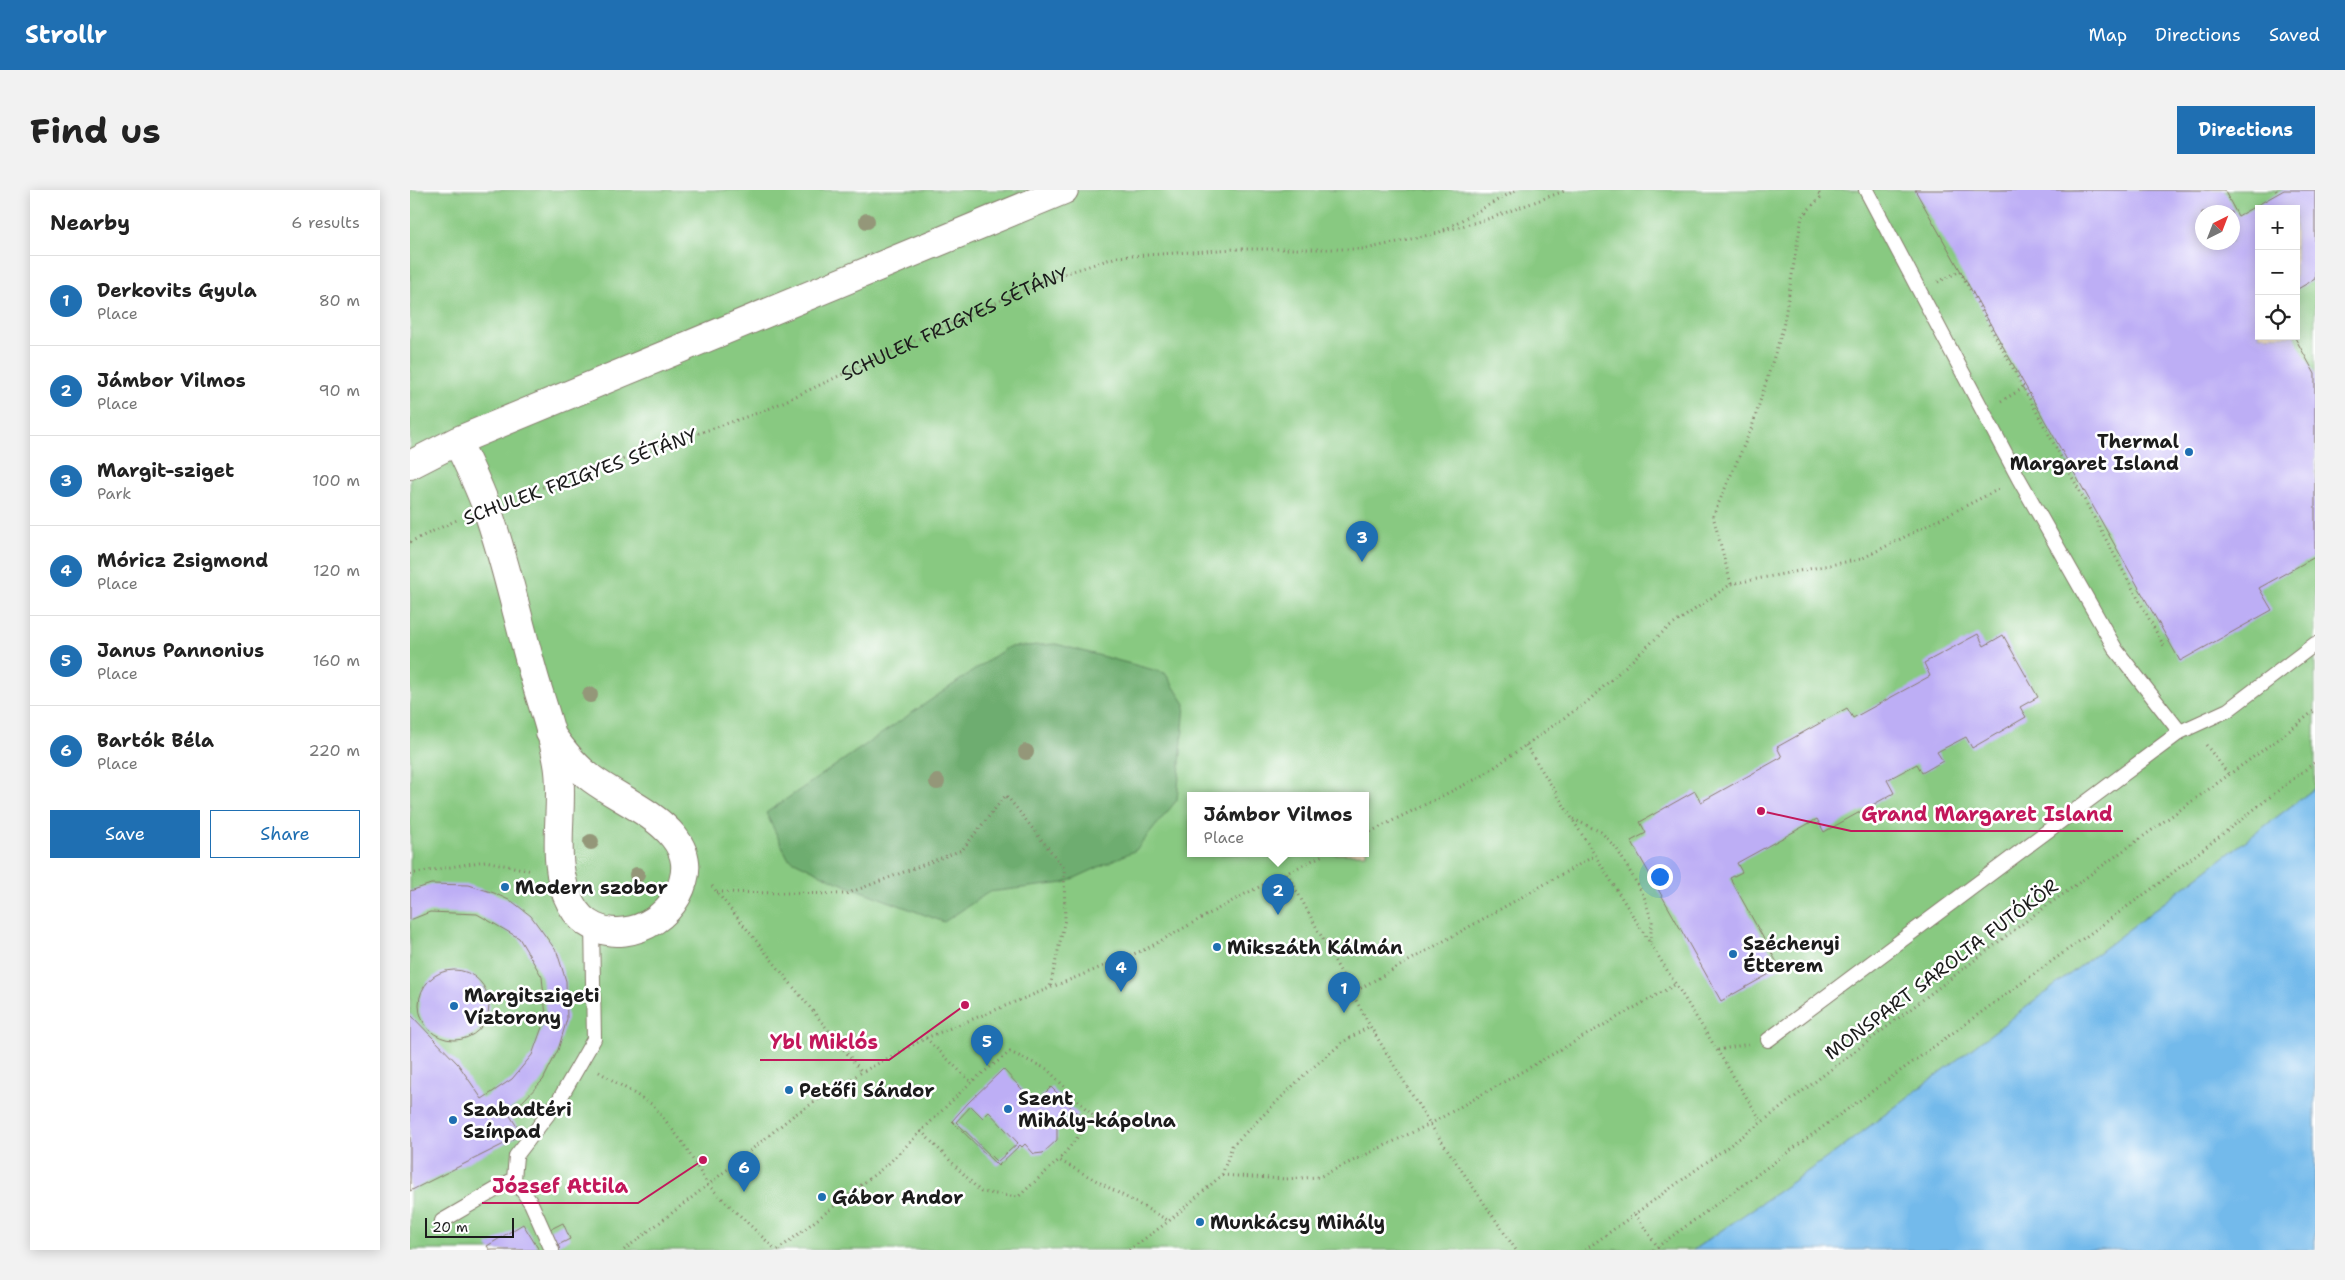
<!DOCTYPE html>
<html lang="en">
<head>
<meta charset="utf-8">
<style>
	body { margin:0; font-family:"Shantell Sans",sans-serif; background:#f2f2f2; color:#222 }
	.controls { position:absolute; right:15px; top:15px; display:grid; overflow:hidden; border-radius:0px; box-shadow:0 2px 12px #0003 }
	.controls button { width:45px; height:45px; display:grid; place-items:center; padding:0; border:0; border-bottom:1px solid #e0e0e0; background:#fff; color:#222; font:25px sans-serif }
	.compass { position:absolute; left:1785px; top:15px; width:45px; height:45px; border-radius:50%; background:#fff; box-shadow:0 2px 12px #0003; rotate:42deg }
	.scale { position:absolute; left:15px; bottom:12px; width:89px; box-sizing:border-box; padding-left:5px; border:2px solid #1c1c1c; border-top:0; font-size:14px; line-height:18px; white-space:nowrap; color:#1c1c1c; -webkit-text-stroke:4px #fff; paint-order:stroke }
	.you { position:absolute; left:1249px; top:686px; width:18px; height:18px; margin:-12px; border:4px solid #fff; border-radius:50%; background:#1a73e8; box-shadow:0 0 0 8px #1a73e833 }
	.badge { display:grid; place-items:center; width:32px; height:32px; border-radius:50%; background:#1f6fb2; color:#fff; font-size:16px; font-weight:700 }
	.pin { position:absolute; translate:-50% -41px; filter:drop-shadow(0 1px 2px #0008) }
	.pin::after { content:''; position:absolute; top:26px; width:18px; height:15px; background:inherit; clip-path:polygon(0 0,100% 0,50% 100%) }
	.popup { position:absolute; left:777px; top:602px; width:182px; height:65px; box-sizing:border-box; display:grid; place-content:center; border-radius:0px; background:#fff; filter:drop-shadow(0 1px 4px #0005); font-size:16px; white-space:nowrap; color:#767676 }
	.popup b { font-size:19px; color:#222 }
	.popup::after { content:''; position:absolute; left:50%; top:100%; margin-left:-10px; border:10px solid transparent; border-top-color:#fff }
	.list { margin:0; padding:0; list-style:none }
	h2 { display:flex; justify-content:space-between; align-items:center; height:65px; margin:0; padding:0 20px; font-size:21px }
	h2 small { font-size:16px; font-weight:400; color:#767676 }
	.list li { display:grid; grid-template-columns:32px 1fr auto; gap:15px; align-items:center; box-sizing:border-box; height:90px; padding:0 20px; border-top:1px solid #e0e0e0 }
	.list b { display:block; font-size:19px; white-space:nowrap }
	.list p { margin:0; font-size:16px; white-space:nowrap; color:#767676 }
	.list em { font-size:16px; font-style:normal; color:#767676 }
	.actions { display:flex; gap:10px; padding:15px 20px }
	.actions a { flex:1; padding:11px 0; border:1px solid #1f6fb2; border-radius:0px; text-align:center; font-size:18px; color:#1f6fb2 }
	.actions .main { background:#1f6fb2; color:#fff }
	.icon { flex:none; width:28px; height:28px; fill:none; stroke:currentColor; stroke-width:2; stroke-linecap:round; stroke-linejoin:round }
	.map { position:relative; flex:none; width:1905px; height:1060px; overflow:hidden; border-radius:0px }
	header { display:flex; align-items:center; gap:30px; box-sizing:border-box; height:70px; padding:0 25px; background:#1f6fb2; color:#fff }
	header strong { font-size:24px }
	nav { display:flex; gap:28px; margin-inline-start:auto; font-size:18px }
	.intro { display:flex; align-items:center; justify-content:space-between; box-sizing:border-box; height:120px; padding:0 30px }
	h1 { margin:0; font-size:35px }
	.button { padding:12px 22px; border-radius:0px; background:#1f6fb2; color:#fff; font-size:18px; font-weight:700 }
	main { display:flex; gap:30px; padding:0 30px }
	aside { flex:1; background:#fff; border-radius:0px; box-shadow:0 2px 12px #0003 }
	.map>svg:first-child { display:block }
</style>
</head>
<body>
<header>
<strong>Strollr</strong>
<nav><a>Map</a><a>Directions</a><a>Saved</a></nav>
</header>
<div class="intro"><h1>Find us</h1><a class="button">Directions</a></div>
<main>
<aside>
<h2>Nearby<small>6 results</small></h2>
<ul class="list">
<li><span class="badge">1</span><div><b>Derkovits Gyula</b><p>Place</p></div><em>80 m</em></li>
<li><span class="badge">2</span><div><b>Jámbor Vilmos</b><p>Place</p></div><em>90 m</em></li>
<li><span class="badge">3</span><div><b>Margit-sziget</b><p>Park</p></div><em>100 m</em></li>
<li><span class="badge">4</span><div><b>Móricz Zsigmond</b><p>Place</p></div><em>120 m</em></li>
<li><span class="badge">5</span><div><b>Janus Pannonius</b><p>Place</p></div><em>160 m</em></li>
<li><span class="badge">6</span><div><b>Bartók Béla</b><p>Place</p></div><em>220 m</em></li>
</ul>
<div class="actions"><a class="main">Save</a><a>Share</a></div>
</aside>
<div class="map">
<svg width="1905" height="1060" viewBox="0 0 1905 1060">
	<rect width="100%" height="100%" fill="#fff"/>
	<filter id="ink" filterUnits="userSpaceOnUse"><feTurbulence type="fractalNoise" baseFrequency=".02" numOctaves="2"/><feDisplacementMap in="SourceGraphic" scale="10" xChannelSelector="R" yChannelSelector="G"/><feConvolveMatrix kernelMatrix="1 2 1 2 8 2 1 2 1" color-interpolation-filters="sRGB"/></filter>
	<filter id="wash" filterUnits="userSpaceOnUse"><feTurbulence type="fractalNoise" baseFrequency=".0096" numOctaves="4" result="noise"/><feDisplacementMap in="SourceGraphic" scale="20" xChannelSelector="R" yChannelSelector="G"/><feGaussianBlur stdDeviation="1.12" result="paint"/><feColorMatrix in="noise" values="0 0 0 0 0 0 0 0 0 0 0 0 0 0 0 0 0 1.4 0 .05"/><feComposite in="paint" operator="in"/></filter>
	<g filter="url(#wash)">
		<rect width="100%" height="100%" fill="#f1daba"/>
		<path fill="#88c981" stroke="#52724e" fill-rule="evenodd" d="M0 0H1905V598L1427 961 1283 1060H0ZM1849 19H1886V146H1849ZM1792 22H1822V52H1792ZM780 606H956V664H780Z"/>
		<path fill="#6ead6f" stroke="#456446" d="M646 454 755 483 775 514 767 610 726 660 654 693 579 702 534 732 427 692 378 668 356 623 598 457Z"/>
		<path fill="#73baeb" stroke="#486b84" d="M1905 598V1060H1283L1427 961Z"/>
		<g id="blocks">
			<path fill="#bdaef5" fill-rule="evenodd" d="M1505 0H1814L1828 26 1874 0H1905V89L1886 100V19H1849V146H1884L1905 184V367L1849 398 1862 420 1770 471ZM1792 22H1822V52H1792Z
				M1568 444 1574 456 1593 445 1628 507 1610 517 1616 527 1562 558 1556 547 1527 562 1533 571 1512 583 1507 574 1477 590 1484 603 1414 642 1407 629 1327 673 1332 682 1320 688 1370 778 1311 811 1221 651 1236 643 1230 632 1285 601 1291 612 1372 567 1367 557 1437 518 1443 528 1520 486 1514 473Z
				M21 694 59 695 84 703 103 712 121 726 147 762 156 791 157 829 148 860 133 890 112 912 97 921 111 943 100 951 0 1001V824L48 874 72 909 102 889 122 865 136 826 132 787 109 748 67 724 20 722 0 730V701Z
				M9 815a35 35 0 1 1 70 0a35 35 0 1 1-70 0Z
				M593 879 625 913 641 897 669 925 661 932 656 926 645 936 647 938V950L633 963 624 964 615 954 612 957 610 955 588 976 542 931 558 913ZM561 916 573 928 579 922 608 953 587 972 546 932Z
				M153 1033 160 1049 144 1057 137 1041Z
				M113 1034 129 1060H80L77 1056Z"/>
		</g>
	</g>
	<g filter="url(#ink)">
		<use href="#blocks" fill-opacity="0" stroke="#867b6b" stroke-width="1"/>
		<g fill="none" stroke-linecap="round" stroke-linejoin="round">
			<g stroke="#867b6b" stroke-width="16">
				<path id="lane" d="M1456 0 1609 289 1706 460 1770 542
					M1358 850 1770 542 1818 520 1905 454
					M32 1031 104 989
					M142 1060 121 1013 104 989 106 966 149 910 184 849 182 735"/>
			</g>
			<g stroke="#867b6b" stroke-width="30">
				<path id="street" d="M47 251C57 272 68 294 76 316 95 368 107 426 122 479 130 509 146 551 149 581 154 625 139 673 161 714 184 758 245 746 267 706 301 643 221 618 182 589 165 577 152 560 140 543
					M0 275 47 251 654 0"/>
			</g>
			<g stroke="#867b6b" stroke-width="3" stroke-dasharray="1 4" stroke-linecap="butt">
				<path d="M1866 0 1868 3"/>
				<path d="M1034 41 1081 28 1157 0"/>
				<path d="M1528 92 1550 81 1755 458"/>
				<path d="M1591 211 1614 198"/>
				<path id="s1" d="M104 307 356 220 635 90 707 67 824 59H956L1028 43 1106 0"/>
				<path d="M0 352 49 329"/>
				<path d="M1321 394 1303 326 1342 237 1373 138 1392 26 1411 7 1407 0"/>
				<path d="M1116 555 1352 932"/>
				<path d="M1796 555 1819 585"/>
				<path d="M1163 629 1191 642 1207 659 1234 706 1242 732 1240 752"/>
				<path d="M956 644 1072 586 1178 511 1254 441 1321 394 1451 369 1589 299"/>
				<path d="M877 683 960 836 1020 934 1106 1060"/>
				<path d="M0 684 75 671 122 681"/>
				<path d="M302 696 452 882"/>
				<path d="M307 702 436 704 552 660 596 605 654 678 655 729 640 797"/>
				<path d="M942 803 1186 665"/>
				<path d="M516 848 561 892"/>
				<path d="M1308 860 1338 854"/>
				<path d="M189 882 243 915 273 953 298 995 366 1060"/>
				<path d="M511 941 571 1002 608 1007 649 970 759 1031"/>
				<path d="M812 985 875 989 909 987 1020 934 1266 794"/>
				<path d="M1225 1024 1250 1060"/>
				<path d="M214 1060 298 995 384 925 452 882 516 848 736 759 833 705 915 664"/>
				<path d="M368 1060 478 974 561 892 600 862 637 879 684 927 649 970"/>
				<path d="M719 1060 759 1031 812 985 822 956 894 885 933 852 960 836"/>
				<path d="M1175 1060 1352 932 1624 725 1874 545 1905 520"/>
				<path d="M1243 1060 1747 695 1905 572"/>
			</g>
			<use href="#lane" stroke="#fff" stroke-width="14"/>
			<use href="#street" stroke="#fff" stroke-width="28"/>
		</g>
		<g fill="#949779">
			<circle cx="457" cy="31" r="8"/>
			<circle cx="180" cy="505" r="8"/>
			<circle cx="616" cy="562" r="8"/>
			<circle cx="527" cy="592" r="8"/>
			<circle cx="181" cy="652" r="8"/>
			<circle cx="227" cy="685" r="8"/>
		</g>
	</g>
	<g fill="#1f6fb2" stroke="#fff" stroke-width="2">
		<circle cx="1779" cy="262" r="5"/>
		<circle cx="95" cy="697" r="5"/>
		<circle cx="807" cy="757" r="5"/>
		<circle cx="1323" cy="764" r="5"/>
		<circle cx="44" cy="816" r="5"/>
		<circle cx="379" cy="900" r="5"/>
		<circle cx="598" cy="919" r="5"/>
		<circle cx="43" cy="930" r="5"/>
		<circle cx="412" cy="1007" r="5"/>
		<circle cx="790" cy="1032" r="5"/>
	</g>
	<g text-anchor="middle" stroke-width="5" stroke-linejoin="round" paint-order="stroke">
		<g font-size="19" fill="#1c1c1c" stroke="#fff">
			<text dy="7" stroke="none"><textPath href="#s1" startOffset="474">SCHULEK FRIGYES SÉTÁNY</textPath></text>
			<text transform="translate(170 286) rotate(-20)" y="7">SCHULEK FRIGYES SÉTÁNY</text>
			<text transform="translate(1531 779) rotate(-37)" y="7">MONSPART SAROLTA FUTÓKÖR</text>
		</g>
		<g font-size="19" font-weight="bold" fill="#1c1c1c" stroke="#fff" text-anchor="start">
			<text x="1769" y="258" text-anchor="end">Thermal<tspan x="1769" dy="22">Margaret Island</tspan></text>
			<text x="105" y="704">Modern szobor</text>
			<text x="1333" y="760">Széchenyi<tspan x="1333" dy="22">Étterem</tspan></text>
			<text x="817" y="764">Mikszáth Kálmán</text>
			<text x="54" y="812">Margitszigeti<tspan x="54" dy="22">Víztorony</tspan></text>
			<text x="389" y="907">Petőfi Sándor</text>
			<text x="608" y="915">Szent<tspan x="608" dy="22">Mihály-kápolna</tspan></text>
			<text x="53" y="926">Szabadtéri<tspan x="53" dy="22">Színpad</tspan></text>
			<text x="422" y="1014">Gábor Andor</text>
			<text x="800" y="1039">Munkácsy Mihály</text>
		</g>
	</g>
	<path fill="none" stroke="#c2185b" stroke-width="2" d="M1351 621L1441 641H1713M555 815L479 870H350M293 970L228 1013H72"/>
	<g fill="#c2185b" stroke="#fff" stroke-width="2">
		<circle cx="1351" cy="621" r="5"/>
		<circle cx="555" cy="815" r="5"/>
		<circle cx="293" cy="970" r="5"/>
	</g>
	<g font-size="20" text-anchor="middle" font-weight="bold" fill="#c2185b" stroke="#fff" stroke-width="5" stroke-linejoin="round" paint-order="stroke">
		<text x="1577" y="631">Grand Margaret Island</text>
		<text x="414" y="859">Ybl Miklós</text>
		<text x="150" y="1003">József Attila</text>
	</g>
</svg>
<div class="controls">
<button>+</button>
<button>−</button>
<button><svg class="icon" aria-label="locate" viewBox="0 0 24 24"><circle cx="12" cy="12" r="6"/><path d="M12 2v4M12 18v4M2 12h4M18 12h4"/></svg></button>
</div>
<svg class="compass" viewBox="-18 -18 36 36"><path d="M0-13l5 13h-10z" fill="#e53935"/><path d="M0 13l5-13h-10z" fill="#767676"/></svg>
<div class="scale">20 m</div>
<div class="you"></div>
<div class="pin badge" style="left:934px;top:823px">1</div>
<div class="pin badge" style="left:868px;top:725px">2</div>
<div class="popup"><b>Jámbor Vilmos</b>Place</div>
<div class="pin badge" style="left:952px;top:372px">3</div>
<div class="pin badge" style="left:711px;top:802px">4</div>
<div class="pin badge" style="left:577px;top:876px">5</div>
<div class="pin badge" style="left:334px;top:1002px">6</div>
</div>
</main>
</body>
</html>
